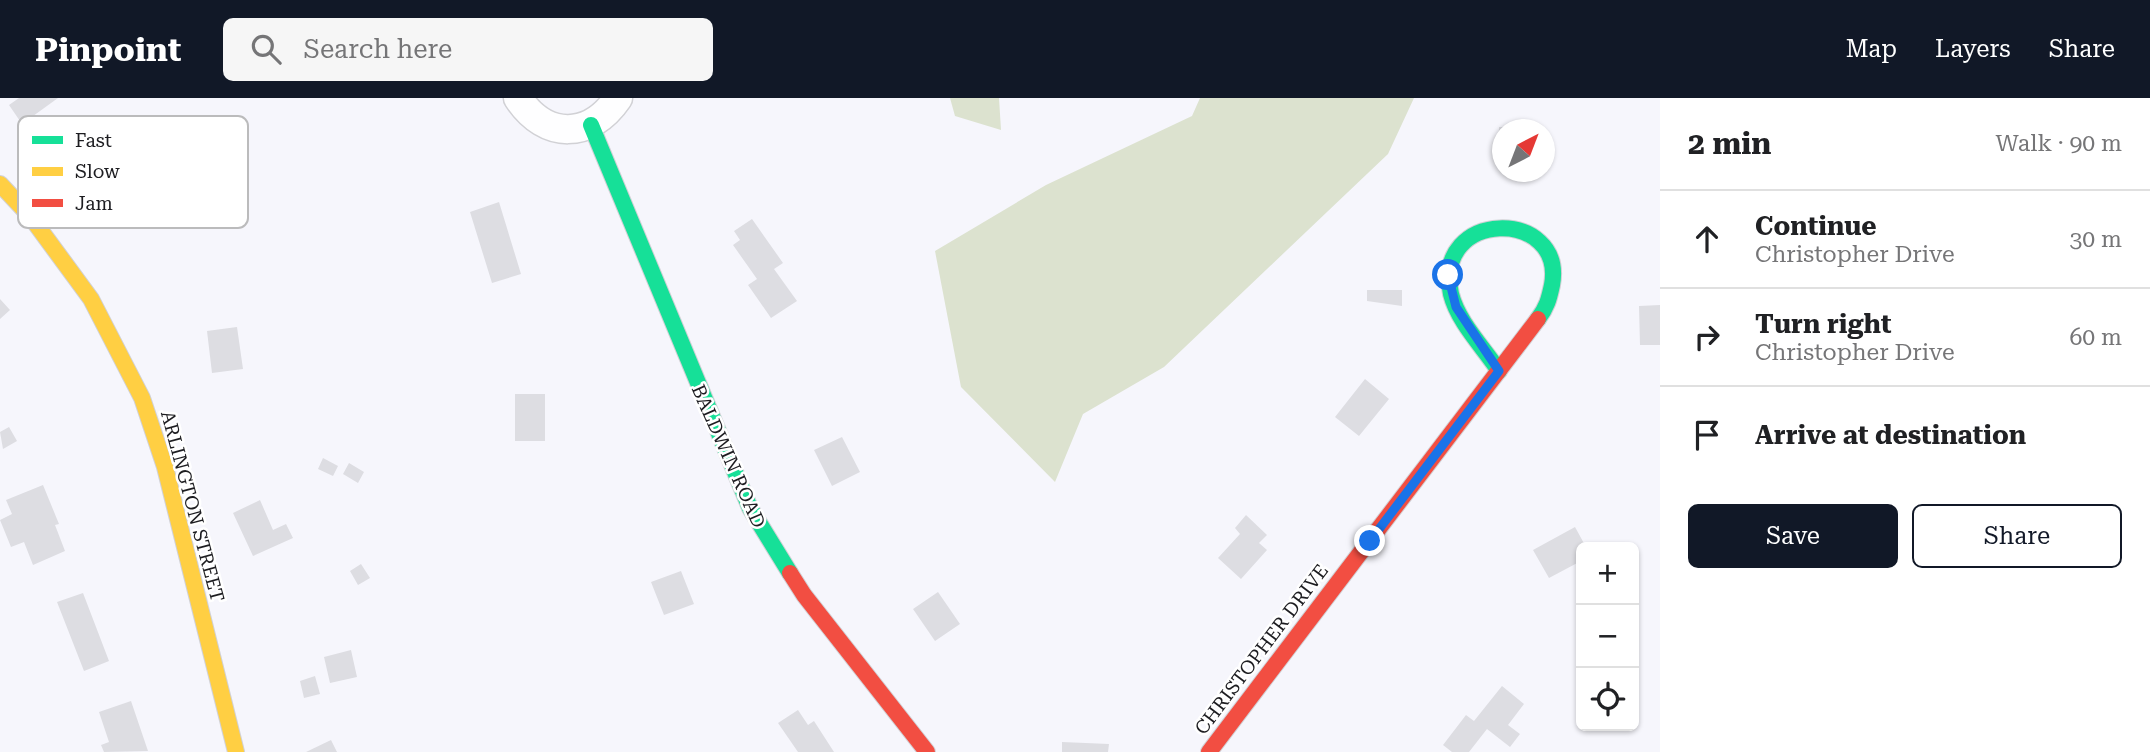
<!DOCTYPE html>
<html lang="en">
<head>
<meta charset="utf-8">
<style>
	body { margin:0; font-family:"Roboto Serif",serif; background:#f6f6f6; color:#202124 }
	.controls { position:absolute; right:21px; bottom:21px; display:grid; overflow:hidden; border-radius:10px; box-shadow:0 2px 5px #0004 }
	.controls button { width:63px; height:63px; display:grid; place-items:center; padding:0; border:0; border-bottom:2px solid #e0e0e0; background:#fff; color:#202124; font:35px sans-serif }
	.compass { position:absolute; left:1492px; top:21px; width:63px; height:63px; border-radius:50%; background:#fff; box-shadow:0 2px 5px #0004; rotate:42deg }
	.stop { position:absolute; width:21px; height:21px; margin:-16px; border:5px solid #1a73e8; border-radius:50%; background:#fff }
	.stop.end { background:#1a73e8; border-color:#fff; box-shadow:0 2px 7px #0008 }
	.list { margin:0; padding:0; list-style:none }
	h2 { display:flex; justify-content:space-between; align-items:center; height:91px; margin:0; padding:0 28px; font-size:30px }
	h2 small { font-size:23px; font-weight:400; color:#757577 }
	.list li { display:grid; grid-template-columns:46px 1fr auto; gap:21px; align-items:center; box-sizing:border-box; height:98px; padding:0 28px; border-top:2px solid #e0e0e0 }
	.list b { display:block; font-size:26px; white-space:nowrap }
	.list p { margin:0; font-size:23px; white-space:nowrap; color:#757577 }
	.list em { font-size:23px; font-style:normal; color:#757577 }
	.actions { display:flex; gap:14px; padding:21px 28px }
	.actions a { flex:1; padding:16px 0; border:2px solid #111827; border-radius:10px; text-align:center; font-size:24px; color:#111827 }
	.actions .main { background:#111827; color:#fff }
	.icon { flex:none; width:38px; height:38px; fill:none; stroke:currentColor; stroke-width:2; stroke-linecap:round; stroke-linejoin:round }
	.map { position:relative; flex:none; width:1660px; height:654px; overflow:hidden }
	header { display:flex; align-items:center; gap:42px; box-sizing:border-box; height:98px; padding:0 35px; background:#111827; color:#fff }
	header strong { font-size:33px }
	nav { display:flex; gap:38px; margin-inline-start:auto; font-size:24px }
	.search { width:490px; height:63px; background:#f6f6f6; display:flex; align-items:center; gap:18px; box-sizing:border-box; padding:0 24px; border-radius:10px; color:#757577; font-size:26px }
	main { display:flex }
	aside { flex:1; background:#fff }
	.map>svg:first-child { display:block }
</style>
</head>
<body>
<header>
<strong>Pinpoint</strong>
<div class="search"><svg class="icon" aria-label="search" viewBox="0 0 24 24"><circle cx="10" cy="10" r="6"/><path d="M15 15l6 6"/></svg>Search here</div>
<nav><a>Map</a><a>Layers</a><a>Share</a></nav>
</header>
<main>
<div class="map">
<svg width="1660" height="654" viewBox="0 0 1660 654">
	<rect width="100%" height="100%" fill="#f6f6fc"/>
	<path fill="#dce2cf" d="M950 0H999L1001 32 955 18Z
		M1200 0H1414L1388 56 1164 269 1083 316 1055 384 961 289 935 153 1046 87 1192 18Z"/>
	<path fill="#dddde2" d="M19 0H58L22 26 9 7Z
		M1499 29H1503V62L1498 61Z
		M499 104 521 176 492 185 470 114Z
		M752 121 783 165 774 171 797 203 771 220 748 187 757 181 733 147 740 142 734 133Z
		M1367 192H1402V208L1367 203Z
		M0 201 10 212 0 221Z
		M1660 207V247H1640L1639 208Z
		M237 229 243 271 212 275 207 233Z
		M1365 281 1389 301 1359 338 1335 319Z
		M515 296H545V343H515Z
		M9 329 17 343 3 351 0 334Z
		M842 339 860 374 832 388 814 352Z
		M323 360 338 368 333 378 318 371Z
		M349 365 364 374 358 385 343 376Z
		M43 387 59 426 55 427 65 453 33 467 24 444 11 449 0 422 12 416 6 402Z
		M260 402 273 432 286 426 293 440 253 458 233 415Z
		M1246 417 1267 437 1259 445 1267 452 1241 481 1218 460 1240 436 1235 430Z
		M1575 429 1586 449H1581V463L1549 480 1533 452Z
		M361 466 370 480 358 487 350 473Z
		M681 473 694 506 664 517 651 484Z
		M938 494 960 526 935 543 913 511Z
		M83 495 109 563 84 573 57 504Z
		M351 552 357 579 330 585 324 559Z
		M315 578 320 596 304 600 300 583Z
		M1502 588 1524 606 1508 627 1520 636 1510 649 1487 631 1469 654H1452L1443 647 1466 617 1474 623Z
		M131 603 148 653 104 654 101 647 109 644 99 614Z
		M798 612 808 627 814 623 834 654H798L778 625Z
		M331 642 337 654H306Z
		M1062 644 1109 646 1108 654H1062Z"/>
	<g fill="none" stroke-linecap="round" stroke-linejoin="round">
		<g stroke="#d1d1d5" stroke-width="31">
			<path id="street" d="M518 0C546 42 590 41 618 0"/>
		</g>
		<g stroke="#d1d1d5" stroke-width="18">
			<path id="fast" d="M591 27 750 410 790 475
				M1499 273C1483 249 1458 224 1451 196 1432 110 1566 110 1552 187 1549 201 1547 209 1538 221"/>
		</g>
		<g stroke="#d1d1d5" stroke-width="18">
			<path id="slow" d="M0 86 30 118 91 201 142 300 165 369 236 654"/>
		</g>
		<g stroke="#d1d1d5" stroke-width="18">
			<path id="jam" d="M790 475 804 497 927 654
				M1209 654 1538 221"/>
		</g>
		<use href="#street" stroke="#fefeff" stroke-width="28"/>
		<use href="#fast" stroke="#16e098" stroke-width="16"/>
		<use href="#slow" stroke="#ffcf43" stroke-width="16"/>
		<use href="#jam" stroke="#f24e42" stroke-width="16"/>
	</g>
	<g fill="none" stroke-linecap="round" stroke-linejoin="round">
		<path stroke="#1a73e8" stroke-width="9" d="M1370 443 1499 273 1456 209 1448 177"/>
	</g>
	<g text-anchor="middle" stroke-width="5" stroke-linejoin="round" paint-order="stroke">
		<g font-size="19" fill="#1d1d21" stroke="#fff">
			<text transform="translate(729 358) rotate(66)" y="7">BALDWIN ROAD</text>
			<text transform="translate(193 408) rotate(75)" y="7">ARLINGTON STREET</text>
			<text transform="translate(1261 551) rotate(-53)" y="7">CHRISTOPHER DRIVE</text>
		</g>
	</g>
	<rect x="18" y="18" width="230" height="112" rx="10" fill="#fff" stroke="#bbbbbc" stroke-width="2"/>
	<rect x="32" y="38" width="31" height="8" fill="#16e098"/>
	<rect x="32" y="69" width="31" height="9" fill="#ffcf43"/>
	<rect x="32" y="101" width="31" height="8" fill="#f24e42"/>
	<g font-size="19" fill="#1d1d21">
		<text x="75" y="49">Fast</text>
		<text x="75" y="80">Slow</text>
		<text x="75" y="112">Jam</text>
	</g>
</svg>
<div class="controls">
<button>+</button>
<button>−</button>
<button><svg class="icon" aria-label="locate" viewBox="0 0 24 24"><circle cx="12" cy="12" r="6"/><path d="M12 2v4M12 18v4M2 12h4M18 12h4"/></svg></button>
</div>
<svg class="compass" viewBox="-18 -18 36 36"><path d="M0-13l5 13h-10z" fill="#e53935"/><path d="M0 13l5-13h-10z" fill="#757577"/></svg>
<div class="stop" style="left:1448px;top:177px"></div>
<div class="stop end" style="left:1370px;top:443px"></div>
</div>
<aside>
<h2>2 min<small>Walk · 90 m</small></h2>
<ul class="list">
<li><svg class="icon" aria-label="ahead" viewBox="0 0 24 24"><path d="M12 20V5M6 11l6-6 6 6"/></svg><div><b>Continue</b><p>Christopher Drive</p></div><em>30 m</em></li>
<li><svg class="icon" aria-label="right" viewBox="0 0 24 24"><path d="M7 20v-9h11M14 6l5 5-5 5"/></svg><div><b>Turn right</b><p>Christopher Drive</p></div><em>60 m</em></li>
<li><svg class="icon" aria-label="arrive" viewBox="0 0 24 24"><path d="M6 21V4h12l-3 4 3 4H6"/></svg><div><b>Arrive at destination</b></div></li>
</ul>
<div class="actions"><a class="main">Save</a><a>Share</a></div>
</aside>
</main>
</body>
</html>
